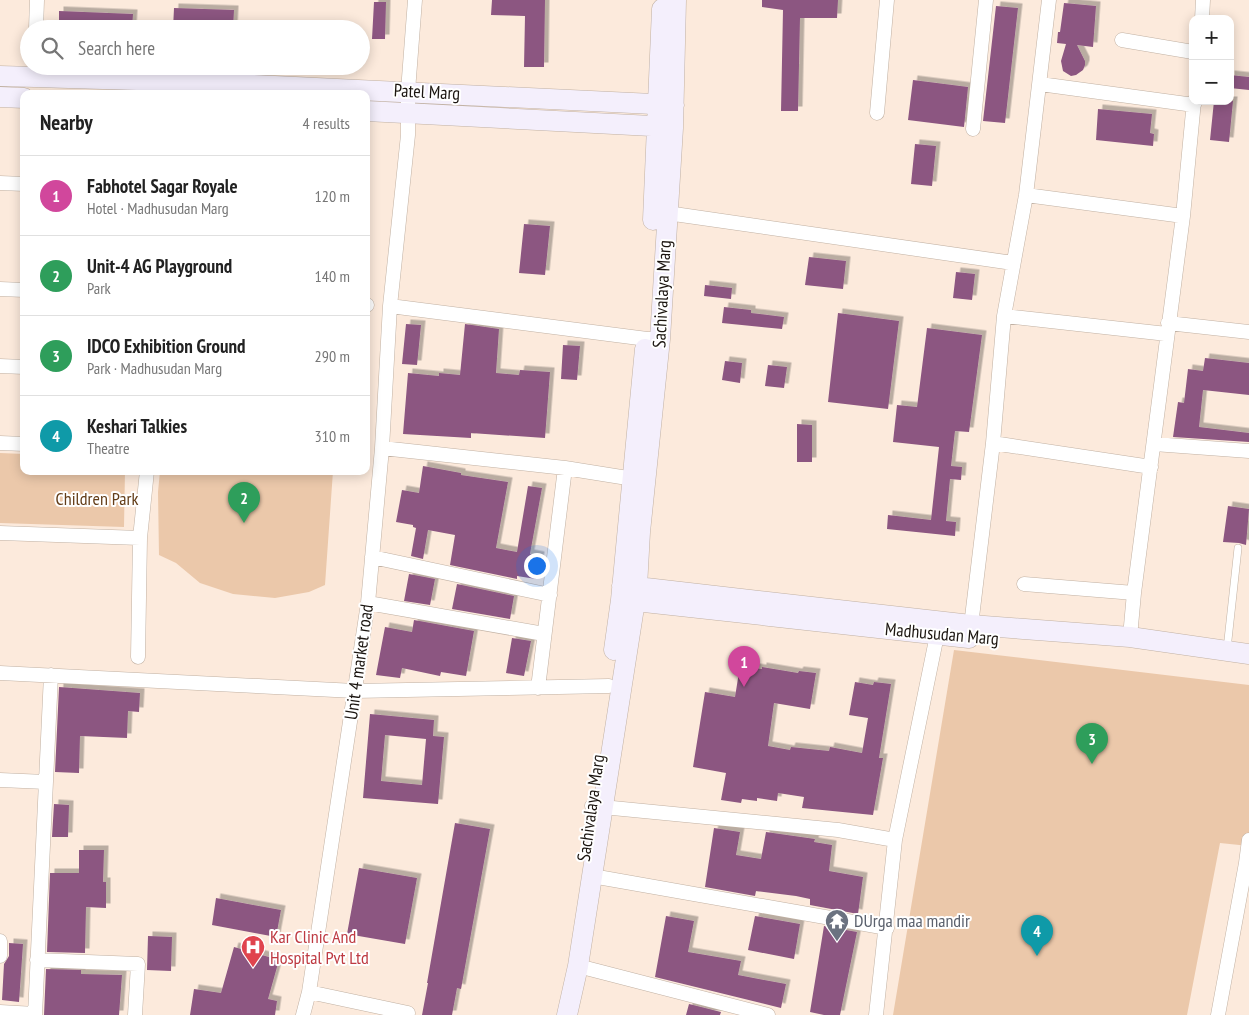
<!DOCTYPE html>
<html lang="en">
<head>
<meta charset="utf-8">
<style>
	body { margin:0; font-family:"PT Sans Narrow",sans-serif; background:#f2f2f2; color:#222 }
	.controls { position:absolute; right:15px; top:15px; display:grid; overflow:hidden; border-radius:10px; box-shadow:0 2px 12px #0003 }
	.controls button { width:45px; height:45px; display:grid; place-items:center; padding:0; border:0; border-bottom:1px solid #e0e0e0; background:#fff; color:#222; font:25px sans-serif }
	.you { position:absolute; left:536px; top:565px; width:18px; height:18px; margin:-12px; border:4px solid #fff; border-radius:50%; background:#1a73e8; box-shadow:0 0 0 8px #1a73e833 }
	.badge { display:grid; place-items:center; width:32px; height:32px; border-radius:50%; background:#916910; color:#fff; font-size:16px; font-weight:700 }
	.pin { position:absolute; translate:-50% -41px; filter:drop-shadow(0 1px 2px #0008) }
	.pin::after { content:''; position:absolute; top:26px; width:18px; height:15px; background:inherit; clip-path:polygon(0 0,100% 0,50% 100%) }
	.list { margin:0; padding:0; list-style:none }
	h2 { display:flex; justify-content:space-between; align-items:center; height:65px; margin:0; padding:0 20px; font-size:21px }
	h2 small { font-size:16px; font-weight:400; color:#767676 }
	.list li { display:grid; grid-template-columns:32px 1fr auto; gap:15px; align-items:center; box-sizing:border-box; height:80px; padding:0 20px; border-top:1px solid #e0e0e0 }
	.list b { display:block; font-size:19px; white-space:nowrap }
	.list p { margin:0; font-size:16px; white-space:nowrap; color:#767676 }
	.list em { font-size:16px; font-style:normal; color:#767676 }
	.icon { flex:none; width:28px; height:28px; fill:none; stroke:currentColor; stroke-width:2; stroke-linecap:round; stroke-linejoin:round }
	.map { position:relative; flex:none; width:1249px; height:1015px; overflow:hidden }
	.search { position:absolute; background:#fff; box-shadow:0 2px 12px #0003; left:20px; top:20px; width:350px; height:55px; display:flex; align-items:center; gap:12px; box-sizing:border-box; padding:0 18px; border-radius:28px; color:#767676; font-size:19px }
	.panel { position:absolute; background:#fff; box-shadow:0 2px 12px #0003; left:20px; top:90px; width:350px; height:385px; border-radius:10px }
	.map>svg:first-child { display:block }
</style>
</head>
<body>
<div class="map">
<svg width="1249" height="1015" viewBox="0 0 1249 1015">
	<defs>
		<filter id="shadow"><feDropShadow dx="4.5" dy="-4.5" stdDeviation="0" flood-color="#0004"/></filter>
	</defs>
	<rect width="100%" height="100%" fill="#fceadc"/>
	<path fill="#ebc8aa" d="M0 453 24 454V471H125L124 527 0 523Z
		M160 471H333L325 585 309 592 275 598 233 594 200 583 176 563 159 555 158 492Z
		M954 650 1249 685V846L1220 843 1187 1015H893Z"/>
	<path fill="#8c5681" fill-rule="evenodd" filter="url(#shadow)" d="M492 0H545L544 67H524L525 16 491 15Z
		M762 0H838L837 18H800L798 111H781L783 10 762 7Z
		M374 2H386L385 39H372Z
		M1064 3 1096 6 1093 47 1077 45 1085 61V65L1083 70 1076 75 1071 76 1063 71 1061 61 1066 44 1057 43 1058 32H1060Z
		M996 6 1018 8 1005 123 983 121Z
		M174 8 234 10 233 29H173Z
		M59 11 133 14 132 29H59Z
		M1230 75 1249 77V90L1230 88Z
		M913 80 968 87 964 127 908 120Z
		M1214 101H1233L1229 142 1210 140Z
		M1098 109 1152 114 1150 133 1154 134 1153 146 1096 140Z
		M915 144 936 146 932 186 911 184Z
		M524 224 550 226 545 275 519 273Z
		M809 257 846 261 843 289 805 285Z
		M956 272 975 274 972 300 953 298Z
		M705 285 732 288 731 299 704 296Z
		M724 307 751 310V313L784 317 782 329 722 323Z
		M838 313 899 321 888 409 828 402Z
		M406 324 421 325 417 365 402 364Z
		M465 324 499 329 496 373 519 375 520 370 550 372 545 438 471 433V438L403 434 408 373 439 376V373L460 375Z
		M927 328 982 335 969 432 955 431 951 466 962 467 961 480 950 479 946 521 956 522 955 536 887 529 888 515 931 520 939 447 893 442 897 405 917 407Z
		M563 345 580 346 577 380 561 379Z
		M1205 358 1249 363V395L1203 390 1199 427 1249 433V442L1173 437 1178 402 1184 403 1188 369 1203 371Z
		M725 361 742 363 740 383 722 380Z
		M768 365 787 367 784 388 765 386Z
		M797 424 812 425V462H797Z
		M423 466 461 473V475L508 482 496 548 517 552 528 486 542 488 530 554 540 556 536 579 517 576V579L450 565 455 535 428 530 423 559 411 556 416 528 413 527V525L396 522 402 490 419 493Z
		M1228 506 1249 509 1246 545 1239 543 1223 542Z
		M409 574 435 579 430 605 404 601Z
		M457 584 514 596 510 619 452 609Z
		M414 620 474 631 466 676 441 672 440 676 402 668 400 678 376 675 385 627 412 632Z
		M512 638 531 641 524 676 506 673Z
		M740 666 762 669V667L798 673 799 671 816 673 810 709 774 703 768 746 790 750 791 747 829 751 830 747 862 753 868 718 849 715 855 682 873 685 874 682 891 684 879 758H883L873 815 802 808 804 797 778 793 777 801 757 798V801L742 799 741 803 721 800 726 773 693 767 705 692 735 697Z
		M59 687 140 693 139 712 128 711 127 738 80 736 79 773 55 772Z
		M370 714 434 720 433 736 444 737 438 804 363 798ZM385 735 426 739 422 785 381 781Z
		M54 804 69 805 68 837H52Z
		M455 823 490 829 461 989 457 988 452 1015H422L428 983H427Z
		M714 828 740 832 736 855 761 859 766 832 815 839 814 842 832 845 829 871 863 877 858 914 810 905V899L796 896 756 891 755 896 705 887Z
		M79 850H104L103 882H106V908L86 907 85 953 47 952 50 873H79Z
		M359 868 417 878 405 944 347 934Z
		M216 898 281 910 276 937 212 925Z
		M666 916 694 921 688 952 741 961 738 975 786 984 781 1008 655 977Z
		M755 916 800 924 794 959 748 950Z
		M824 926 857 932 840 1015H824L810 1012Z
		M148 936 172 937 171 971 147 970Z
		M9 943 23 944 19 1002 2 1000 4 964 9 956Z
		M234 947 279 960 268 999 277 1001 275 1015H190L194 989 221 993Z
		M46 969 81 970V974L122 975 119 1015H44Z
		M689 1004 721 1012 720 1015H686Z"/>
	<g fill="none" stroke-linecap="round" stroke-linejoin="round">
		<g stroke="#c1b1a3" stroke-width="8">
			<path id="lane" d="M1227 649 1238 548"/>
		</g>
		<g stroke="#c1b1a3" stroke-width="15">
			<path id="street" d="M1202 19 1203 0
				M36 29 37 0
				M1122 40 1193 52
				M1040 84 1194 105
				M877 113 887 0
				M973 129 986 0
				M0 183 24 184
				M1026 195 1183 216
				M667 213 1013 263
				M0 289 24 290
				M366 305H367
				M390 306 647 339H660
				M1004 316 1167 334
				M1168 323 1249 332
				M0 366 24 367
				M0 443 24 444
				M993 443 1151 467
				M1154 444 1249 451
				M382 448 565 468 640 480
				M0 533 140 538
				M372 557 550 595
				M1024 584 1134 593
				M368 603 544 634
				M970 634 993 443 1004 316 1026 195 1049 0
				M1130 637 1134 593 1183 216 1194 101
				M138 657 140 538 147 471
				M0 673 355 691 609 686
				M538 688 565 468
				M0 780 46 782
				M592 806 838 830 895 840
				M1246 863 1249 840
				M592 876 887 928
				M0 941V956
				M37 960 138 964 135 1015
				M578 966 768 1015
				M309 992 408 1013
				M0 1012 35 1014
				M35 1015 51 675
				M303 1015 309 992 368 603 382 448 390 306 408 135V91L415 0
				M876 1015 895 840 937 635
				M1218 1015 1246 863 1249 864"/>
		</g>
		<g stroke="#c1b1a3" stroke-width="21">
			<path id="secondary" d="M676 0 673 128 660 339 640 532 637 587 971 625 1130 637 1249 654
				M0 76 171 81 674 105
				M0 97 24 98
				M366 111 671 127
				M653 220 662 9
				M622 586 637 587 635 601 621 600 645 349
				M614 650 621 600
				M567 1015 578 966 635 601 969 638"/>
		</g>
		<use href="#lane" stroke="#fff" stroke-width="7"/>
		<use href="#street" stroke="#fff" stroke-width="14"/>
		<use href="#secondary" stroke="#f4effc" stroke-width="20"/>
	</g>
	<defs>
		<g id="temple-pin" transform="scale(1.25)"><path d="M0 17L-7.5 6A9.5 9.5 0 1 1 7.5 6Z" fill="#6b7280" stroke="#fff"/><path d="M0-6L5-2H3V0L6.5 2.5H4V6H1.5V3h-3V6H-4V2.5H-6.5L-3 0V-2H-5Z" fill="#fff"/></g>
		<g id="hospital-pin" transform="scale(1.25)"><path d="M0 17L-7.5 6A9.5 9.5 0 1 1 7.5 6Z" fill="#e0444e" stroke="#fff"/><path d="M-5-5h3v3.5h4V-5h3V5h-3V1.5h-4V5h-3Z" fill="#fff"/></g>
	</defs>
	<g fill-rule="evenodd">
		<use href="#temple-pin" x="837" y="921"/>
		<use href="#hospital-pin" x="253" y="947"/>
	</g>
	<g text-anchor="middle" stroke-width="4" stroke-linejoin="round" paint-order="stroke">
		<g font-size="18" fill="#1b1510" stroke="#fff">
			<text transform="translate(427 92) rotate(3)" y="6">Patel Marg</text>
			<text transform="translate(662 294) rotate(-87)" y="6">Sachivalaya Marg</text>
			<text transform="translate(942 634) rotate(5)" y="6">Madhusudan Marg</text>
			<text transform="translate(359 662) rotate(-82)" y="6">Unit 4 market road</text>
			<text transform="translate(591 808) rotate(-82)" y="6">Sachivalaya Marg</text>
		</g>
		<g font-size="18" fill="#633d18" stroke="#fff">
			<text x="97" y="505">Children Park</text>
		</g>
		<g font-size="18" fill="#5b616d" stroke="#fff" text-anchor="start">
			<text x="854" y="927">DUrga maa mandir</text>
		</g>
		<g font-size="18" fill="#be3a42" stroke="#fff" text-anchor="start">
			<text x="270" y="943">Kar Clinic And<tspan x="270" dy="21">Hospital Pvt Ltd</tspan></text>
		</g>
	</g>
</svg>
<div class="controls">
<button>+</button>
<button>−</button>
</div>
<div class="you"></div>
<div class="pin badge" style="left:744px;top:687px;background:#d1479c">1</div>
<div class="pin badge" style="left:244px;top:523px;background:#2e9e5b">2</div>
<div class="pin badge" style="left:1092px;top:764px;background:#2e9e5b">3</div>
<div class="pin badge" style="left:1037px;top:956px;background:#0f9aa8">4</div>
<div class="search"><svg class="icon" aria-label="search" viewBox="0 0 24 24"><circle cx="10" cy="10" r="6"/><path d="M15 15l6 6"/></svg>Search here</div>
<section class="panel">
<h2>Nearby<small>4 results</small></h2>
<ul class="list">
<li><span class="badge" style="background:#d1479c">1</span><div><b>Fabhotel Sagar Royale</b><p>Hotel · Madhusudan Marg</p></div><em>120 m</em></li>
<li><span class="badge" style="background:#2e9e5b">2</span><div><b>Unit-4 AG Playground</b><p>Park</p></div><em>140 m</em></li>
<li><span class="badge" style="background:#2e9e5b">3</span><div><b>IDCO Exhibition Ground</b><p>Park · Madhusudan Marg</p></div><em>290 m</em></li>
<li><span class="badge" style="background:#0f9aa8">4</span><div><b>Keshari Talkies</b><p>Theatre</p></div><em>310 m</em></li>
</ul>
</section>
</div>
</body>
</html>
